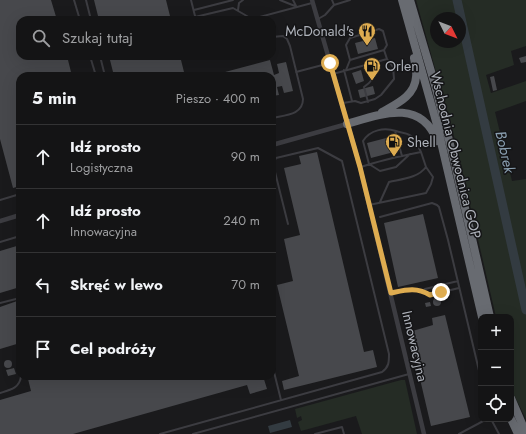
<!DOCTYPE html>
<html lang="pl">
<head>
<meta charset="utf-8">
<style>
	body { margin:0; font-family:Jost,sans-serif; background:#212122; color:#f1f3f6 }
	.controls { position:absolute; right:12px; bottom:12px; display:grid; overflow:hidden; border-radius:8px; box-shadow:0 4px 16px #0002 }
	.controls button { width:36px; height:36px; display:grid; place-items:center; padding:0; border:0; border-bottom:1px solid #333334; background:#141415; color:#f1f3f6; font:20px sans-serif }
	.compass { position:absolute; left:430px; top:12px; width:36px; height:36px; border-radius:50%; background:#141415; box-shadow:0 4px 16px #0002; rotate:132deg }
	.stop { position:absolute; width:12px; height:12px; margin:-9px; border:3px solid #deac50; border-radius:50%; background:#fff }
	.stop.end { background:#deac50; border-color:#fff; box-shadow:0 1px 4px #0008 }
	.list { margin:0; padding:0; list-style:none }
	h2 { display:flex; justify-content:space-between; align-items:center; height:52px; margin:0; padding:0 16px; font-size:17px }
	h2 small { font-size:13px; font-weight:400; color:#9d9ea0 }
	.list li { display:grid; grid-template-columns:26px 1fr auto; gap:12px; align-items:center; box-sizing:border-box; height:64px; padding:0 16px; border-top:1px solid #333334 }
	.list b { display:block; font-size:15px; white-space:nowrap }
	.list p { margin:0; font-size:13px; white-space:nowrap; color:#9d9ea0 }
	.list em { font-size:13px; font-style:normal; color:#9d9ea0 }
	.icon { flex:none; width:22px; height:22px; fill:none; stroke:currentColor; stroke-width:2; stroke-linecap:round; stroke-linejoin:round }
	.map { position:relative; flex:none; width:526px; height:434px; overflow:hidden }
	.search { position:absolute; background:#141415; box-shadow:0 4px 16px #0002; left:16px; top:16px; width:260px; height:44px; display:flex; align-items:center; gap:10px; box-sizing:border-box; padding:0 14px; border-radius:12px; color:#9d9ea0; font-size:15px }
	.panel { position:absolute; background:#141415; box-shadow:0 4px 16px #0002; left:16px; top:72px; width:260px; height:308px; border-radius:12px }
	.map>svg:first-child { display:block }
</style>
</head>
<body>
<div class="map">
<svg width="526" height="434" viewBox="0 0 526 434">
	<rect width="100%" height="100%" fill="#1a1a1c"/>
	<path fill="#252c25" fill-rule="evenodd" d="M416 0H526V46L511 51 514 65 486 75 491 93 526 81V101L495 112 512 181 526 179V419L512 391 511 384V317H496L455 140ZM436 18H460V42H436Z
		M401 380H405L417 434H362L356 416 301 431 298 422 302 420 301 416 297 418 295 409Z"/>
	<path fill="#333b41" d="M290 420 292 427 270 433 268 426Z"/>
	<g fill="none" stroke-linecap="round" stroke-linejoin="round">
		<path stroke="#333b41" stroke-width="9" d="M457 0 526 310"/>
	</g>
	<path fill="#47484c" d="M0 0H51L57 20H20V56H67L72 76H20V186L13 188 0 139Z
		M94 0H166L171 20H99Z
		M375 38 378 49 358 54 355 43Z
		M109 56H180L185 76H114Z
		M526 56V62L521 63 519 58Z
		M270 60 274 75 279 73 277 64 286 62 293 91 284 93 282 86 277 87 279 95 272 96V76H210Z
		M361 70 364 81 356 84 352 73Z
		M494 76 497 90 493 91 490 77Z
		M373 86 375 94 360 98 358 90Z
		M390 137 394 152 371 158 367 143Z
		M317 152 364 352 373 350 377 367 284 390 282 381 299 376 277 285 293 281 284 239 300 235 284 168 301 164 299 156Z
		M423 214 438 278 398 287 384 223Z
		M20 245V287L0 293V251Z
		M433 302a4 4 0 1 1 8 0a4 4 0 1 1-8 0Z
		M20 300V343L0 349V307Z
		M430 302 431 306 426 307 425 303Z
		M445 315 470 417 431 426 409 332 433 325 432 318Z
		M4 364a4 4 0 1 1 8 0a4 4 0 1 1-8 0Z
		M14 368 16 374 8 376 6 370Z
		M30 376H263L267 389 250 394 247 385 73 434H0V400L31 391 28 379 31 378Z"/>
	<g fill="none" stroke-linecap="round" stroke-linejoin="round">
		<path stroke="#3c3c41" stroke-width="2" d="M74 0 80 20
			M86 0 91 20
			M191 0 196 20
			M280 0 295 6
			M293 0 296 6
			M332 0 334 5
			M194 10 233 0
			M238 10 239 3 243 0
			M195 17 233 8 252 19 312 3
			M318 19 325 15 334 5 350 0
			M272 37 283 36 287 39 290 46 303 99C303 115 285 115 272 118
			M384 50 387 59
			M90 56 96 76
			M100 56 105 76
			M344 70 352 101
			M346 70 350 60 346 45 350 38 379 29 383 31 387 45 384 50 350 60
			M296 72 330 63
			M333 74 387 59 393 67 394 79 381 95 375 99 361 103 355 101 343 103
			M368 102 364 87 369 83 373 78 370 64
			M395 131 402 156
			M361 167C381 160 401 156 421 152 418 146 415 140 411 136 406 132 401 133 396 131 384 127 370 130 363 141L369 164 380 171 396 167 410 154
			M0 200 20 194
			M380 202 389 182C402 179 418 178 426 167
			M369 205 426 193 431 184 433 177 426 167 421 152
			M380 217 432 203 437 205 439 207 448 240 481 379
			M0 242 20 236
			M423 291 425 289 458 281
			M391 293C406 290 416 287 430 295L459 288
			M0 303 20 298
			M20 355 18 363 20 370
			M272 364 281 400
			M0 393C10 390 20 388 21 376
			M491 419 499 434
			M160 434 382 372C389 367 389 362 389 354L342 161 318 148 276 158 273 164 288 224
			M193 434 409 374
			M315 434 342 427 344 434
			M459 434 487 419"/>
		<path stroke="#3c3c41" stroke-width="4.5" d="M312 0 360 167 424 434
			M272 145 347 124
			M0 221 20 215"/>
		<path stroke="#686b71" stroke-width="8" d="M402 0 437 125 482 317
			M410 0 435 85 454 160 490 317
			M382 112C396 104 415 96 416 77 417 71 415 64 414 58
			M347 124C381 114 421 98 437 141
			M511 398 526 433
			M511 419 518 434"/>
	</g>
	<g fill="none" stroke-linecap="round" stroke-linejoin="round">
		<path stroke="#deac50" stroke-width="5" d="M330 63 360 167 391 293C406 290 416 287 430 295L441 292"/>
	</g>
	<defs>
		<g id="restaurant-pin" transform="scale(0.9)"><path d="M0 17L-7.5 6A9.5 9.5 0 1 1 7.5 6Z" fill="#deac50" stroke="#151517"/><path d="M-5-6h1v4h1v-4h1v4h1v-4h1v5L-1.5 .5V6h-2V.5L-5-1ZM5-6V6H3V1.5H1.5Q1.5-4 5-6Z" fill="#111"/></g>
		<g id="fuel-pin" transform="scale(0.9)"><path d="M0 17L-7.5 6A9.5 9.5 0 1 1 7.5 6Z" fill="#deac50" stroke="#151517"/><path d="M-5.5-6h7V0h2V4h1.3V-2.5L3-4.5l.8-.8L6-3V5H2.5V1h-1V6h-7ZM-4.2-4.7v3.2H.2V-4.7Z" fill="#111"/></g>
	</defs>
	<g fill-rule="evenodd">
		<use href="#restaurant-pin" x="367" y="31"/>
		<use href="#fuel-pin" x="372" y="66"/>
		<use href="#fuel-pin" x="394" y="142"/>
	</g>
	<g text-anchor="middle" stroke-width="3" stroke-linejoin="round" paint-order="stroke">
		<g font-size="14" fill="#aeb2ba" stroke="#151517" text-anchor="start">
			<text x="354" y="36" text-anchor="end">McDonald's</text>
			<text x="385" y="71">Orlen</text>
			<text x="407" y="147">Shell</text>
		</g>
		<g font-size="14" fill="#aeb2ba" stroke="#151517">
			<text transform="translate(456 155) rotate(76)" y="5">Wschodnia Obwodnica GOP</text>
			<text transform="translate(415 346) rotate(77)" y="5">Innowacyjna</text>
		</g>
		<g font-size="15" font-style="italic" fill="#8a9fb0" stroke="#151517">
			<text transform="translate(505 152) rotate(77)" y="5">Bobrek</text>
		</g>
	</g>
</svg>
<div class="controls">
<button>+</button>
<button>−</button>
<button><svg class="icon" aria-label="locate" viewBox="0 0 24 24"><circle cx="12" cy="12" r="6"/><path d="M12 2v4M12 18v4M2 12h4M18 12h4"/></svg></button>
</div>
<svg class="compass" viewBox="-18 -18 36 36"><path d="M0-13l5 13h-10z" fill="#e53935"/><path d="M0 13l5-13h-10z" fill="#9d9ea0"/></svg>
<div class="stop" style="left:330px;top:63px"></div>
<div class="stop end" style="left:441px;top:292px"></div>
<div class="search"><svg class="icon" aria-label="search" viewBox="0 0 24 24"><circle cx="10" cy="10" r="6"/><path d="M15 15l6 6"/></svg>Szukaj tutaj</div>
<section class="panel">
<h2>5 min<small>Pieszo · 400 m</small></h2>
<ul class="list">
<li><svg class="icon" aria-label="ahead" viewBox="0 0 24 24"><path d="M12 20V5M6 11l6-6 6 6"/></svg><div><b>Idź prosto</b><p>Logistyczna</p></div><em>90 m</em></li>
<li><svg class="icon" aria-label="ahead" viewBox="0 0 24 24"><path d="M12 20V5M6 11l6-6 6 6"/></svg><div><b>Idź prosto</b><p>Innowacyjna</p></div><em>240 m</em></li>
<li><svg class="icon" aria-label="left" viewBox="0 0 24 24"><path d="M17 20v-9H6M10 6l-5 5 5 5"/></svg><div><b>Skręć w lewo</b></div><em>70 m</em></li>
<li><svg class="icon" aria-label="arrive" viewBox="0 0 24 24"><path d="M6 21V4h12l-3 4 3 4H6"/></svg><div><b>Cel podróży</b></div></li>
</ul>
</section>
</div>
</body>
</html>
